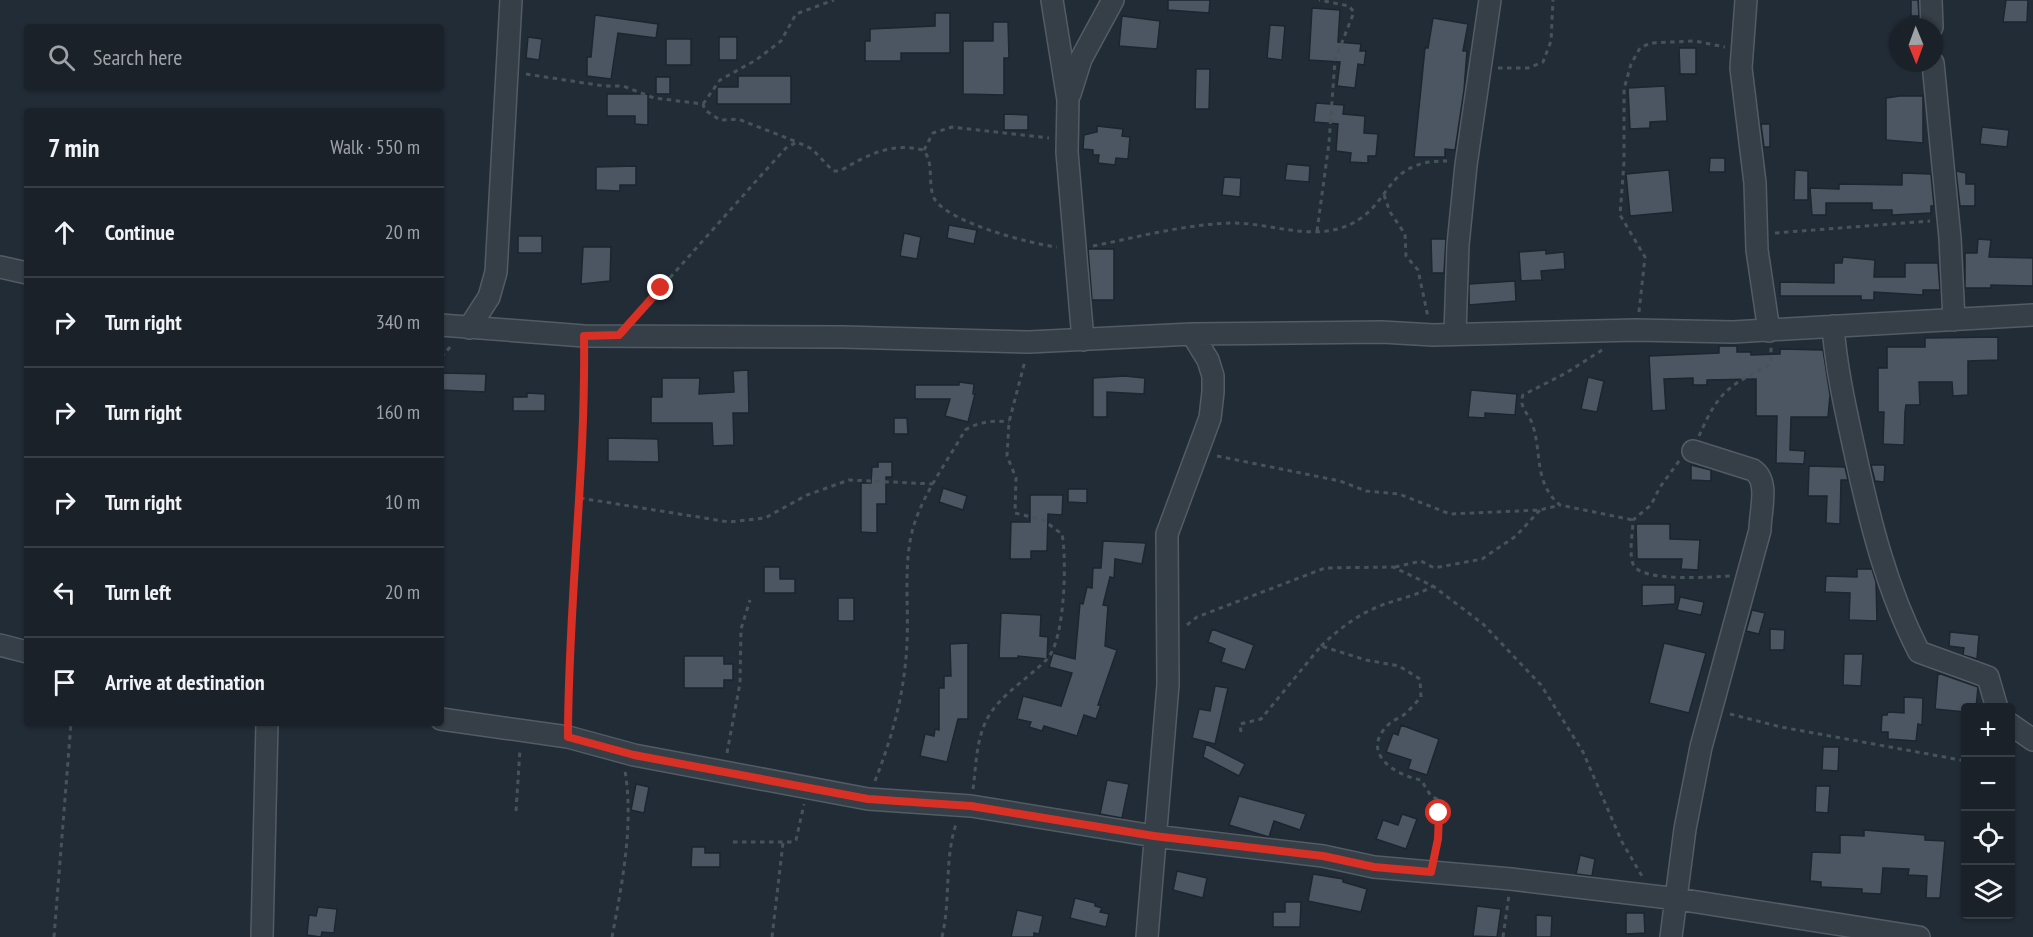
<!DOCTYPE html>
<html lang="en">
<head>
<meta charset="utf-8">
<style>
	body { margin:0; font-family:"PT Sans Narrow",sans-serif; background:#232931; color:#f1f3f6 }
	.controls { position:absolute; right:18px; bottom:18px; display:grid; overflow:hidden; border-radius:6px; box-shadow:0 2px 4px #0004 }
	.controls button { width:54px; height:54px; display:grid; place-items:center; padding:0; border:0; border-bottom:2px solid #383e46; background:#1a2129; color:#f1f3f6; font:30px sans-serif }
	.compass { position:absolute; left:1889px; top:18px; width:54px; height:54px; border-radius:50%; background:#1a2129; box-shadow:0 2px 4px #0004; rotate:179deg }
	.stop { position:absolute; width:18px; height:18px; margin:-14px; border:4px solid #d93025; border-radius:50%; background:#fff }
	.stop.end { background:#d93025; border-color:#fff; box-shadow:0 2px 6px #0008 }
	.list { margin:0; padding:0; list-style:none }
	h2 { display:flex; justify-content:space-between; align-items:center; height:78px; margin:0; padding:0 24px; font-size:26px }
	h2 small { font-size:20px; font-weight:400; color:#9fa3a8 }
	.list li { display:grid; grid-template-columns:39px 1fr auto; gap:18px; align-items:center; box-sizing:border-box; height:90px; padding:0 24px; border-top:2px solid #383e46 }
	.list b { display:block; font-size:22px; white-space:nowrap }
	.list em { font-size:20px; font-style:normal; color:#9fa3a8 }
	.icon { flex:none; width:33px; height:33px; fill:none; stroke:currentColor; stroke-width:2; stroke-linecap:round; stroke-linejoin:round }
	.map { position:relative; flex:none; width:2033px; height:937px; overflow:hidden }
	.search { position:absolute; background:#1a2129; box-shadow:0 2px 4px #0004; left:24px; top:24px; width:420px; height:66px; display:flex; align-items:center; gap:15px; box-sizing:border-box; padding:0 21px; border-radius:6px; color:#9fa3a8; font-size:22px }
	.panel { position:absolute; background:#1a2129; box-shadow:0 2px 4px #0004; left:24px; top:108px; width:420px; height:618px; border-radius:6px }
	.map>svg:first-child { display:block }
</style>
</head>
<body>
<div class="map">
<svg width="2033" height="937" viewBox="0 0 2033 937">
	<rect width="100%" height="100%" fill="#222c37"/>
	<path fill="#4b5662" stroke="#1d252e" stroke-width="1.5" d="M1168 0H1210L1209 13 1168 10Z
		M1911 0H1918L1919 16H1911Z
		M2006 0H2028L2027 22H2003Z
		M1312 8 1340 10 1338 42 1361 44 1360 51H1366L1364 65 1358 64 1355 88 1337 86 1340 62 1309 60Z
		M935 13H950V53H901V61H865V41H870V29L935 26Z
		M595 15 658 24 656 38 618 33 611 79 587 76V57H591Z
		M1122 16 1160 21 1157 49 1119 46Z
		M1433 18 1468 24 1463 51H1467L1464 90 1455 150 1445 149V157H1414L1425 48H1428Z
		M993 22H1008L1009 58H1004V95L963 94V41H993Z
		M1270 25 1285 26 1282 60 1267 58Z
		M528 37 542 39 539 60 526 58Z
		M719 37H737V60H719Z
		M666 39H691V65H666Z
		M1679 48H1696V74H1680Z
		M1196 69H1210L1209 109H1195Z
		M738 76H791V104H717V87H738Z
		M656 77H670V94H656Z
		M1665 86 1667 121 1650 122V128L1630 129 1628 88Z
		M607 94H648V125L635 124V116H607Z
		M1900 96H1923V143L1886 140V98Z
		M1316 103 1344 105 1343 114 1365 116 1364 133 1378 134 1376 156H1368V163L1350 162 1351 153 1336 151 1338 124 1314 122Z
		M1004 114 1028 115V130H1004Z
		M1761 124H1770V147H1764Z
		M1097 126 1123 129 1122 136 1130 137 1128 159 1116 158 1115 165 1098 163 1099 155H1093V150L1083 149 1084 135 1097 132Z
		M1982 127 2009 130 2007 147 1980 144Z
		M1710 158H1725V172H1709Z
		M1287 164 1310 166 1309 182 1285 180Z
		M636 166V185H620V191L596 190V167Z
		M1669 170 1673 212 1630 216 1626 174Z
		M1795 170 1808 171V200H1794Z
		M1956 171 1966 173V184H1975V206H1960Z
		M1902 173 1931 174 1934 206H1931V213L1892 215V210H1872V203H1826V215H1812L1810 188 1839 189V184L1902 185Z
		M1224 177 1241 178 1240 197 1222 195Z
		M949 225 977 230 974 244 947 238Z
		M904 233 921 237 917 259 900 256Z
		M518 236H542V253H518Z
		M1431 239H1446L1444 273H1432Z
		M1978 239 1991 240 1989 257 2033 258V286L1991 285V288H1965V253H1977Z
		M583 247H611L610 281 581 284Z
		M1088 249H1114V300H1092Z
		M1546 250V254L1564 252 1565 269 1541 271 1542 280 1521 281 1519 252Z
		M1843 257 1875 260 1874 277H1905V263H1938L1940 290H1923V295L1874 292V300H1861V296H1780V282L1834 283V263H1842Z
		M1515 281 1516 301 1469 305V284Z
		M1998 337V360L1968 361V395L1953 396 1952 382H1919L1920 405H1906L1905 412 1904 445 1883 444 1884 412H1878V368H1887V347H1925V338Z
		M1719 346H1737V352H1751V355L1780 354V349L1823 350 1830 395 1828 417H1791L1790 450 1805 451 1804 464 1776 463 1777 416H1756V379L1707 380V385H1693V378L1664 379 1666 410 1652 411 1649 356 1719 353Z
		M748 370 749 413H733L734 445 713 446 712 423H651V397H662V378H700L699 394 734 392 733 371Z
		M441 373 486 374 485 392 441 390Z
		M1124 376 1145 378 1144 394 1107 392V417H1093V378Z
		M1588 377 1604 381 1597 412 1581 409Z
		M959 382 974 384 973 394H975L968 422 945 416 950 399H915V385H959Z
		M1471 390 1517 394 1515 415 1485 413V418L1468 417Z
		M527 393 545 394V411H513V397H527Z
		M894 418H907L908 434H894Z
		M608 438 658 439 659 462 608 461Z
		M878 462H892V477H886V504H877V533L861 532V483H871L872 467H878Z
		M1691 465 1711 470V481L1691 480Z
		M1871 465H1885L1884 482 1875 481Z
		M1809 466 1845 467 1848 480H1841L1840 524 1826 523 1827 496H1808Z
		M943 488 967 496 963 510 939 502Z
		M1068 489H1087V503L1068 502Z
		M1030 495H1063L1062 515 1048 514 1047 551H1031V559H1010L1011 522H1030Z
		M1636 524H1670V539L1700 540 1698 570 1681 569 1682 559H1637Z
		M1103 541 1146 543 1142 564 1115 559 1114 578 1110 577 1103 605 1108 606 1105 646 1117 650 1098 705H1101L1096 719 1084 715 1077 736 1044 726 1042 731 1029 727 1031 722 1017 719 1023 696 1061 706 1072 673 1049 667 1053 653 1075 659 1080 603 1083 604 1087 587 1092 588 1093 568H1101Z
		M764 567H780V579H795V593H764Z
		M1857 569H1872L1876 582 1877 621 1849 620 1850 593 1825 592 1826 576 1857 577Z
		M1642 585H1675V604L1642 606Z
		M1680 597 1704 602 1701 615 1677 610Z
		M838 598H854V621H838Z
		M1752 610 1765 613 1759 634 1746 631Z
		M1001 613 1041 615 1040 636 1048 637 1047 659 1018 656V658H999Z
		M1212 629 1254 645 1245 670 1221 662 1225 649 1208 642Z
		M1770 629 1785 630 1784 650H1770Z
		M1950 632 1979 635 1977 659 1963 655 1964 648 1949 646Z
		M968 643V719H958L947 762 920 756 925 734 934 736 935 729 939 730V688H944V676H951L950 644Z
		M1664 643 1706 653 1689 713 1649 703Z
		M1844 654H1863L1861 686 1843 685Z
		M684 656H724V664H733V680H724V688H684Z
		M1938 673 1978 687 1976 708H1965V712L1935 709Z
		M1215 686 1228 688 1215 744 1192 738 1199 709 1210 711Z
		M1904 697 1923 698 1922 725 1918 724 1916 741 1888 739V732H1881L1882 715H1887L1888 712 1904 713Z
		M1401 725 1439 739 1427 775 1408 769 1411 760 1386 752 1393 733 1398 735Z
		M1206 744 1245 764 1239 776 1203 757Z
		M1823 747H1839L1838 771 1822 770Z
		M1107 780 1129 784 1122 818 1100 814Z
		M636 784 649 787 644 813 631 810Z
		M1816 786H1830L1828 813 1815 812Z
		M1239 796 1306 814 1300 830 1274 821 1269 837 1229 825Z
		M1402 814 1417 819 1406 849 1376 839 1383 820 1398 825Z
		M1864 830 1925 835V840L1945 841 1940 898H1926L1927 876 1908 875 1909 869 1883 868 1881 894 1862 893V889L1821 887V882L1810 881 1812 852 1840 853V835L1864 836Z
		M692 847H705V853H720V867H691Z
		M1580 855 1595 859 1592 876 1576 874Z
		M1177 871 1207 878 1203 898 1173 890Z
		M1313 874 1343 879V882L1367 889 1361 912 1308 901Z
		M1075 898 1095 903V906L1102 908 1100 912 1109 914 1106 927 1070 918Z
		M1285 902H1301L1300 927H1273V912H1285Z
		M1477 906 1501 909 1497 937 1473 936Z
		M318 907 337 909 334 933 322 932 321 937 307 935 309 915 316 916Z
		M1017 910 1043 916 1039 934 1034 933V937H1011Z
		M1626 913H1644L1645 933 1626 934Z
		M1536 915 1552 916 1551 937H1536Z"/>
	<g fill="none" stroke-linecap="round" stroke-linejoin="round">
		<g stroke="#535c65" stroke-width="24">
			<path id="minor" d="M1052 0 1068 100 1067 152 1083 340
				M1746 0 1741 68 1755 183 1757 250 1769 331
				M1931 0 1932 27
				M1933 63 1950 238 1954 320
				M1070 94 1081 59 1113 0
				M0 267 27 273
				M441 325 584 336 843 337 1029 342 1192 334 1382 332 1433 335 1636 330 1733 332 2033 315
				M1833 326C1836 367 1845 407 1854 448 1869 518 1886 588 1919 652L1988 677 1997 708
				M469 328 489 297 496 272 511 0
				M1455 333 1458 245 1466 165 1490 0
				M0 645 27 652
				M441 719 568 737 634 755 868 799 971 806 1154 836 1323 856 1374 867 1511 879 1678 899 1919 937
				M2010 724 2033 740
				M262 937 267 723
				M1147 937 1168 685 1167 534 1210 418 1213 392V376L1208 360 1192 334
				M1671 937 1685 829 1701 747 1760 530C1760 511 1770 481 1753 470L1693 451"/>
		</g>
		<path stroke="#445557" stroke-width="3" stroke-dasharray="4.5 4.5" stroke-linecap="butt" d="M1498 68H1528L1543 62 1551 41 1553 0
			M526 74 604 86H623L654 98 703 104 705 110 720 120 738 119 797 142
			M703 104 720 80 756 60 781 41 796 14 834 0
			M924 150 933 133 952 127 1049 138
			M1384 195 1390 212 1405 234 1406 256 1418 270 1428 317
			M1317 231 1329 143 1335 60 1354 12 1349 6 1319 0
			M1775 233 1930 221
			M1093 246C1138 237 1186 224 1233 223 1268 223 1307 239 1341 228 1395 210 1379 160 1447 161
			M1639 312 1645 257 1620 215 1624 162V89L1631 64 1640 48 1650 43 1695 41 1725 47
			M634 318 765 171 786 148 797 142 812 149 833 171H840C867 155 891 142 923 150 935 163 927 183 934 198 946 222 1031 244 1057 247
			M1602 350 1566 373 1523 395C1518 408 1530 414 1533 426 1542 455 1534 483 1560 505L1633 520
			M441 357 453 344
			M1699 436C1719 390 1729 386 1771 364V347
			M1217 456 1340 481 1366 491 1399 494 1450 514 1540 510 1560 505
			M1679 461 1660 487 1651 505 1633 520C1633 532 1628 556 1634 566 1644 582 1712 577 1730 576
			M580 498 729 522 765 518 807 495 849 480 933 484
			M1395 567 1421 561 1434 568 1482 559 1516 536 1540 510
			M1187 625 1197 617 1325 568 1393 567 1433 586 1483 624 1541 685 1583 752 1622 842 1642 876
			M1321 646C1337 631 1354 617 1375 608 1395 599 1415 597 1433 586
			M1730 714 1781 727 1966 761
			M568 718C568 596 586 475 585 353
			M1241 732 1240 724 1261 719 1321 646 1366 660 1399 666 1420 679 1421 697C1416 702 1411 709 1405 714 1400 718 1393 720 1389 724 1359 752 1394 775 1421 780L1431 796 1443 802 1439 813 1435 855
			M727 753 740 683 741 629 750 600
			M875 781C893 735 905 691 907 642 909 603 902 556 916 519 927 488 949 459 965 430 979 422 992 420 1009 422
			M973 789C976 767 976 742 986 721 998 696 1028 679 1047 659 1065 641 1067 559 1062 534L1043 520 1015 513 1016 478 1007 456 1009 422 1025 361
			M516 811 520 749
			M733 842H792L796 840 804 804
			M54 937 71 723
			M612 937C622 884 634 825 625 771
			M772 937 783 843
			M942 937C951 899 944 861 956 824
			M1503 937 1509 895"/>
		<use href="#minor" stroke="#363e47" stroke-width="21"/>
	</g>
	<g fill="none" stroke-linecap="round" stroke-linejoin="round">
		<path stroke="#d93025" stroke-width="8" d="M661 288 619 335 584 336C586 470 568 603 568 737L634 755 868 799 971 806 1154 836 1323 856 1374 867 1431 872 1438 839 1439 813"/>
	</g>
</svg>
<div class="controls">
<button>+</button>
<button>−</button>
<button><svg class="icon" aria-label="locate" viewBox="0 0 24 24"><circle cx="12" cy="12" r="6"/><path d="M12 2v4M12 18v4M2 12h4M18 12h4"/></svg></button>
<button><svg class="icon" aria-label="layers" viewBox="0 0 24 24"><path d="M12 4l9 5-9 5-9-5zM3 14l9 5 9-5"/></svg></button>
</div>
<svg class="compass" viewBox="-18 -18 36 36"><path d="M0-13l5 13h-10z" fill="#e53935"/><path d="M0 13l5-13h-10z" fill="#9fa3a8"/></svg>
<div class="stop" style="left:1439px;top:813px"></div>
<div class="stop end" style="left:661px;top:288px"></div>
<div class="search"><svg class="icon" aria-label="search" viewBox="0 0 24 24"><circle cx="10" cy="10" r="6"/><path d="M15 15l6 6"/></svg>Search here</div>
<section class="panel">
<h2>7 min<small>Walk · 550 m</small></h2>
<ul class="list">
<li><svg class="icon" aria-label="ahead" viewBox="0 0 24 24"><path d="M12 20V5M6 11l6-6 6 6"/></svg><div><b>Continue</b></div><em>20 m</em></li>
<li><svg class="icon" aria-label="right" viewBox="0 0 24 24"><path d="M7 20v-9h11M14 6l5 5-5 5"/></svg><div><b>Turn right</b></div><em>340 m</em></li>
<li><svg class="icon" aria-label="right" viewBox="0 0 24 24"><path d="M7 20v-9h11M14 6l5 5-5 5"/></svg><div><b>Turn right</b></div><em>160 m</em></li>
<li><svg class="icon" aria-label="right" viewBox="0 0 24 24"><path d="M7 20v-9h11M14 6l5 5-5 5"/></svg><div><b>Turn right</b></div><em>10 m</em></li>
<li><svg class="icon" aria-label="left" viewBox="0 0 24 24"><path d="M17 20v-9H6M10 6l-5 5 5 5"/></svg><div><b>Turn left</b></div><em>20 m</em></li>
<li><svg class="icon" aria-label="arrive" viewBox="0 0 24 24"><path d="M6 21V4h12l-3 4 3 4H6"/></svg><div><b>Arrive at destination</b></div></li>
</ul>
</section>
</div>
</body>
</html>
